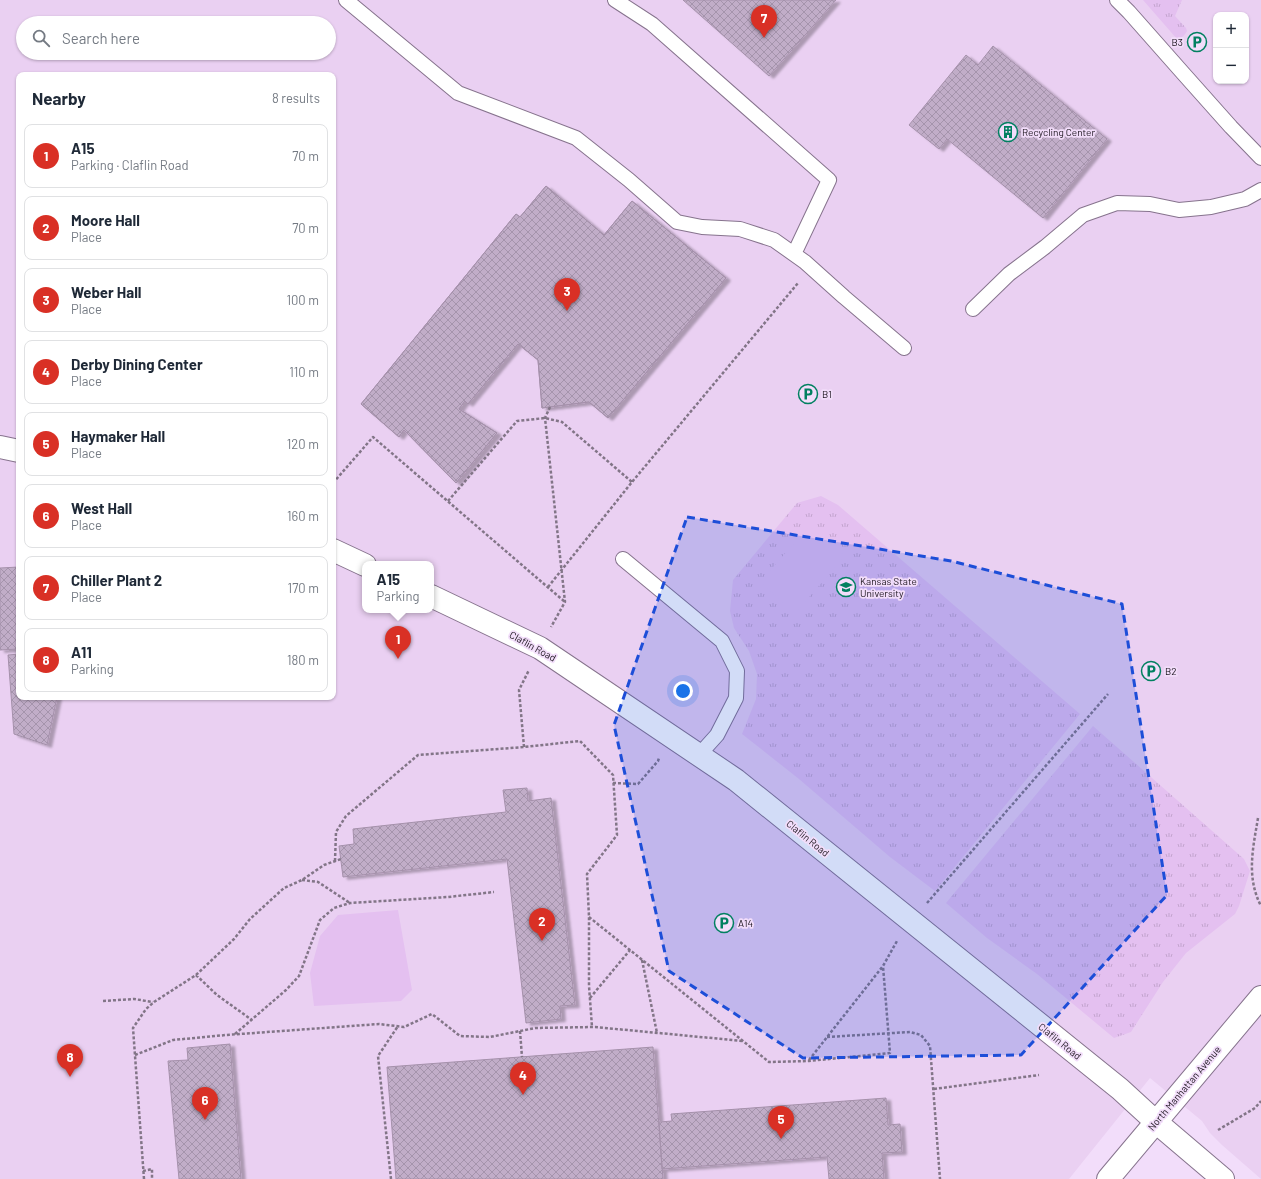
<!DOCTYPE html>
<html lang="en">
<head>
<meta charset="utf-8">
<style>
	body { margin:0; font-family:Barlow,sans-serif; background:#f2f2f3; color:#1f2937 }
	.controls { position:absolute; right:12px; top:12px; display:grid; overflow:hidden; border-radius:8px; box-shadow:0 1px 3px #0004 }
	.controls button { width:36px; height:36px; display:grid; place-items:center; padding:0; border:0; border-bottom:1px solid #e0e1e3; background:#fff; color:#1f2937; font:20px sans-serif }
	.you { position:absolute; left:683px; top:691px; width:14px; height:14px; margin:-10px; border:3px solid #fff; border-radius:50%; background:#1a73e8; box-shadow:0 0 0 6px #1a73e833 }
	.badge { display:grid; place-items:center; width:26px; height:26px; border-radius:50%; background:#d93025; color:#fff; font-size:13px; font-weight:700 }
	.pin { position:absolute; translate:-50% -33px; filter:drop-shadow(0 1px 2px #0008) }
	.pin::after { content:''; position:absolute; top:21px; width:14px; height:12px; background:inherit; clip-path:polygon(0 0,100% 0,50% 100%) }
	.popup { position:absolute; left:362px; top:561px; width:72px; height:52px; box-sizing:border-box; display:grid; place-content:center; border-radius:8px; background:#fff; filter:drop-shadow(0 1px 3px #0005); font-size:13px; white-space:nowrap; color:#747a83 }
	.popup b { font-size:15px; color:#1f2937 }
	.popup::after { content:''; position:absolute; left:50%; top:100%; margin-left:-8px; border:8px solid transparent; border-top-color:#fff }
	.list { margin:0; padding:0; list-style:none }
	h2 { display:flex; justify-content:space-between; align-items:center; height:52px; margin:0; padding:0 16px; font-size:17px }
	h2 small { font-size:13px; font-weight:400; color:#747a83 }
	.list li { display:grid; grid-template-columns:26px 1fr auto; gap:12px; align-items:center; box-sizing:border-box; height:64px; margin:0 8px 8px; padding:0 8px; border:1px solid #e0e1e3; border-radius:8px }
	.list b { display:block; font-size:15px; white-space:nowrap }
	.list p { margin:0; font-size:13px; white-space:nowrap; color:#747a83 }
	.list em { font-size:13px; font-style:normal; color:#747a83 }
	.icon { flex:none; width:22px; height:22px; fill:none; stroke:currentColor; stroke-width:2; stroke-linecap:round; stroke-linejoin:round }
	.map { position:relative; flex:none; width:1261px; height:1179px; overflow:hidden }
	.search { position:absolute; background:#fff; box-shadow:0 1px 3px #0004; left:16px; top:16px; width:320px; height:44px; display:flex; align-items:center; gap:10px; box-sizing:border-box; padding:0 14px; border-radius:22px; color:#747a83; font-size:15px }
	.panel { position:absolute; background:#fff; box-shadow:0 1px 3px #0004; left:16px; top:72px; width:320px; height:628px; border-radius:8px }
	.map>svg:first-child { display:block }
</style>
</head>
<body>
<div class="map">
<svg width="1261" height="1179" viewBox="0 0 1261 1179">
	<defs>
		<pattern id="grass-tufts" width="24" height="20" patternUnits="userSpaceOnUse"><rect width="24" height="20" fill="#e4c0f0"/><path d="M3 7l-1-3M5 7V3M7 7l1-3M15 17l-1-3M17 17v-4M19 17l1-3" fill="none" stroke="#c3a4ce"/></pattern>
		<pattern id="building-cross-hatch" width="8" height="8" patternUnits="userSpaceOnUse"><rect width="8" height="8" fill="#c1adc8"/><path d="M0 0l8 8M0 8l8-8" fill="none" stroke="#a594ac"/></pattern>
		<filter id="shadow"><feDropShadow dx="4.5" dy="2.5" stdDeviation="1" flood-color="#0004"/></filter>
	</defs>
	<rect width="100%" height="100%" fill="#f2ddfa"/>
	<path fill="#ead0f2" fill-rule="evenodd" d="M0 0H1261V1179L1222 1145 1210 1133 1202 1121 1150 1078 1069 1179H0ZM1216 15H1246V81H1216ZM23 23H329V53H23ZM19 75H333V697H19ZM365 564H431V610H365Z"/>
	<path fill="url(#grass-tufts)" d="M1143 0H1182L1175 16 1186 28 1187 31C1185 35 1182 38 1177 39Z
		M821 496 838 505 1080 714 935 891 890 857 799 779 742 734 756 699 757 674 749 651 734 628 730 611 733 580 797 503Z
		M1093 726 1244 859 1250 871 1239 906 1235 914 1186 953 1163 982 1131 1032 1114 1038 1037 974 987 938 946 903Z"/>
	<path fill="#e4c0f0" d="M809 526 845 556 795 613 760 582Z
		M398 910 412 990 401 1001 314 1006 310 973 320 936 338 915Z"/>
	<path fill="url(#building-cross-hatch)" stroke="#a591ab" filter="url(#shadow)" d="M683 0H836L769 76Z
		M993 46 1107 139 1043 218 947 139 939 149 909 125 966 55 978 65Z
		M546 186 604 235 632 201 726 278 608 418 589 402 542 408 538 360 518 344 468 404 465 401 459 409 497 433 456 483 404 430 399 437 361 404 516 214 520 217Z
		M546 186 604 235 632 201 726 278 608 418 589 402 542 408 538 360 518 344 468 404 465 401 459 409 497 433 456 483 404 430 399 437 361 404 516 214 520 217Z
		M19 567V649L0 650V568Z
		M19 654V697H57L47 745 14 734 8 655Z
		M527 788 528 801 551 798 575 1005 560 1006 561 1019 526 1023 507 859 343 877 339 846 354 844 353 829 506 812 503 790Z
		M230 1044 241 1179H179L168 1061 188 1060 187 1048Z
		M653 1047 663 1179H396L387 1067Z
		M886 1098 888 1125 900 1124 902 1152 882 1153 884 1179H829L827 1157 662 1169 659 1122 672 1121 671 1114Z"/>
	<g fill="none" stroke-linecap="round" stroke-linejoin="round">
		<g stroke="#86738d" stroke-width="16">
			<path id="lane" d="M346 0 458 93 576 138 629 180 677 222 702 227 740 229 774 240 805 262 844 297 904 348
				M615 0 652 24 829 180 794 254
				M1117 0 1129 12 1182 72 1231 127 1261 158
				M973 309 1009 274 1045 247 1083 215 1117 203 1150 204 1179 210 1211 207 1245 199 1261 190
				M623 559 722 641 737 671 736 698 717 735 699 755"/>
		</g>
		<g stroke="#86738d" stroke-width="24">
			<path id="street" d="M1156 1122 1223 1179"/>
		</g>
		<g stroke="#86738d" stroke-width="24">
			<path id="secondary" d="M0 447 19 451
				M333 550 365 565
				M431 596 540 648 736 780 1120 1089 1156 1122
				M1108 1179 1261 997"/>
		</g>
		<path stroke="#827587" stroke-width="2.5" stroke-dasharray="3 2" stroke-linecap="butt" d="M550 407 545 418 565 602 551 627
			M333 483 373 437 565 602
			M448 501 517 421 545 418 562 422 632 482
			M548 587 632 482 798 283
			M524 747 519 690 529 670
			M613 783 638 784 658 761 659 758
			M1258 818C1253 848 1246 877 1261 906
			M335 861 336 832 346 816 418 755 524 747 580 741 613 775 617 835 587 874 589 917V986L592 1027
			M302 880 318 882 350 903
			M927 903 1108 694
			M589 917 769 1062 809 1061 890 1053 883 966
			M642 960 657 1033
			M196 975 217 995 252 1020
			M590 998 630 950
			M103 1001 134 999 153 1002
			M520 1031 522 1057
			M235 1034 286 990 299 976 320 920 334 908 350 903 448 897 494 892
			M827 1037 910 1032 921 1035 930 1046 940 1179
			M135 1055 173 1040 226 1035 379 1024 404 1027 432 1014 460 1036 490 1037 535 1028 595 1027 743 1041
			M809 1060 883 966 897 941
			M934 1089 1039 1075
			M1218 1130 1255 1108 1261 1101
			M143 1171 152 1169V1179
			M144 1179 133 1028 146 1009 154 1002 196 975 234 939 250 919 284 888 302 880 324 865 341 859
			M391 1179 378 1056 398 1026"/>
		<use href="#lane" stroke="#fff" stroke-width="14"/>
		<use href="#street" stroke="#fff" stroke-width="22"/>
		<use href="#secondary" stroke="#fff" stroke-width="22"/>
	</g>
	<path fill="#1d4ed8" fill-opacity="0.2" stroke="#1d4ed8" stroke-width="3" stroke-dasharray="8 5" stroke-linejoin="round" d="M687 517 951 561 1122 604 1167 895 1021 1055 803 1058 669 971 614 725Z"/>
	<defs>
		<g id="parking-ring" transform="scale(1)"><circle r="9.5" fill="#f2ddfa" stroke="#018060" stroke-width="1.5"/><path d="M-3.5-5.5H1a3.5 3.5 0 0 1 0 7H-1V5.5H-3.5ZM-1-3.4V-.6H.8a1.4 1.4 0 0 0 0-2.8Z" fill="#018060"/></g>
		<g id="building-ring" transform="scale(1)"><circle r="9.5" fill="#f2ddfa" stroke="#018060" stroke-width="1.5"/><path d="M-4-6H4V6H1V3H-1V6H-4ZM-2.5-4.3h1.7v1.8h-1.7ZM.8-4.3h1.7v1.8H.8ZM-2.5-1h1.7V.8h-1.7ZM.8-1h1.7V.8H.8Z" fill="#018060"/></g>
		<g id="university-ring" transform="scale(1)"><circle r="9.5" fill="#f2ddfa" stroke="#018060" stroke-width="1.5"/><path d="M0-5L7-2L0 1L-7-2ZM-4 1L0 2.5L4 1V4Q0 6-4 4Z" fill="#018060"/></g>
	</defs>
	<g fill-rule="evenodd">
		<use href="#parking-ring" x="1197" y="42"/>
		<use href="#building-ring" x="1008" y="132"/>
		<use href="#parking-ring" x="808" y="394"/>
		<use href="#university-ring" x="846" y="587"/>
		<use href="#parking-ring" x="1151" y="671"/>
		<use href="#parking-ring" x="724" y="923"/>
	</g>
	<g text-anchor="middle" stroke-width="3.5" stroke-linejoin="round" paint-order="stroke">
		<g font-size="10" fill="#1e1720" stroke="#f2ddfa" text-anchor="start">
			<text x="1183" y="46" text-anchor="end">B3</text>
			<text x="1022" y="136">Recycling Center</text>
			<text x="822" y="398">B1</text>
			<text x="860" y="585">Kansas State<tspan x="860" dy="12">University</tspan></text>
			<text x="1165" y="675">B2</text>
			<text x="738" y="927">A14</text>
		</g>
		<g font-size="10" fill="#1e1720" stroke="#f2ddfa">
			<text transform="translate(533 646) rotate(29)" y="4">Claflin Road</text>
			<text transform="translate(808 838) rotate(39)" y="4">Claflin Road</text>
			<text transform="translate(1060 1041) rotate(39)" y="4">Claflin Road</text>
			<text transform="translate(1184 1088) rotate(-50)" y="4">North Manhattan Avenue</text>
		</g>
	</g>
</svg>
<div class="controls">
<button>+</button>
<button>−</button>
</div>
<div class="you"></div>
<div class="pin badge" style="left:398px;top:659px">1</div>
<div class="popup"><b>A15</b>Parking</div>
<div class="pin badge" style="left:542px;top:941px">2</div>
<div class="pin badge" style="left:567px;top:311px">3</div>
<div class="pin badge" style="left:523px;top:1095px">4</div>
<div class="pin badge" style="left:781px;top:1139px">5</div>
<div class="pin badge" style="left:205px;top:1120px">6</div>
<div class="pin badge" style="left:764px;top:38px">7</div>
<div class="pin badge" style="left:70px;top:1077px">8</div>
<div class="search"><svg class="icon" aria-label="search" viewBox="0 0 24 24"><circle cx="10" cy="10" r="6"/><path d="M15 15l6 6"/></svg>Search here</div>
<section class="panel">
<h2>Nearby<small>8 results</small></h2>
<ul class="list">
<li><span class="badge">1</span><div><b>A15</b><p>Parking · Claflin Road</p></div><em>70 m</em></li>
<li><span class="badge">2</span><div><b>Moore Hall</b><p>Place</p></div><em>70 m</em></li>
<li><span class="badge">3</span><div><b>Weber Hall</b><p>Place</p></div><em>100 m</em></li>
<li><span class="badge">4</span><div><b>Derby Dining Center</b><p>Place</p></div><em>110 m</em></li>
<li><span class="badge">5</span><div><b>Haymaker Hall</b><p>Place</p></div><em>120 m</em></li>
<li><span class="badge">6</span><div><b>West Hall</b><p>Place</p></div><em>160 m</em></li>
<li><span class="badge">7</span><div><b>Chiller Plant 2</b><p>Place</p></div><em>170 m</em></li>
<li><span class="badge">8</span><div><b>A11</b><p>Parking</p></div><em>180 m</em></li>
</ul>
</section>
</div>
</body>
</html>
